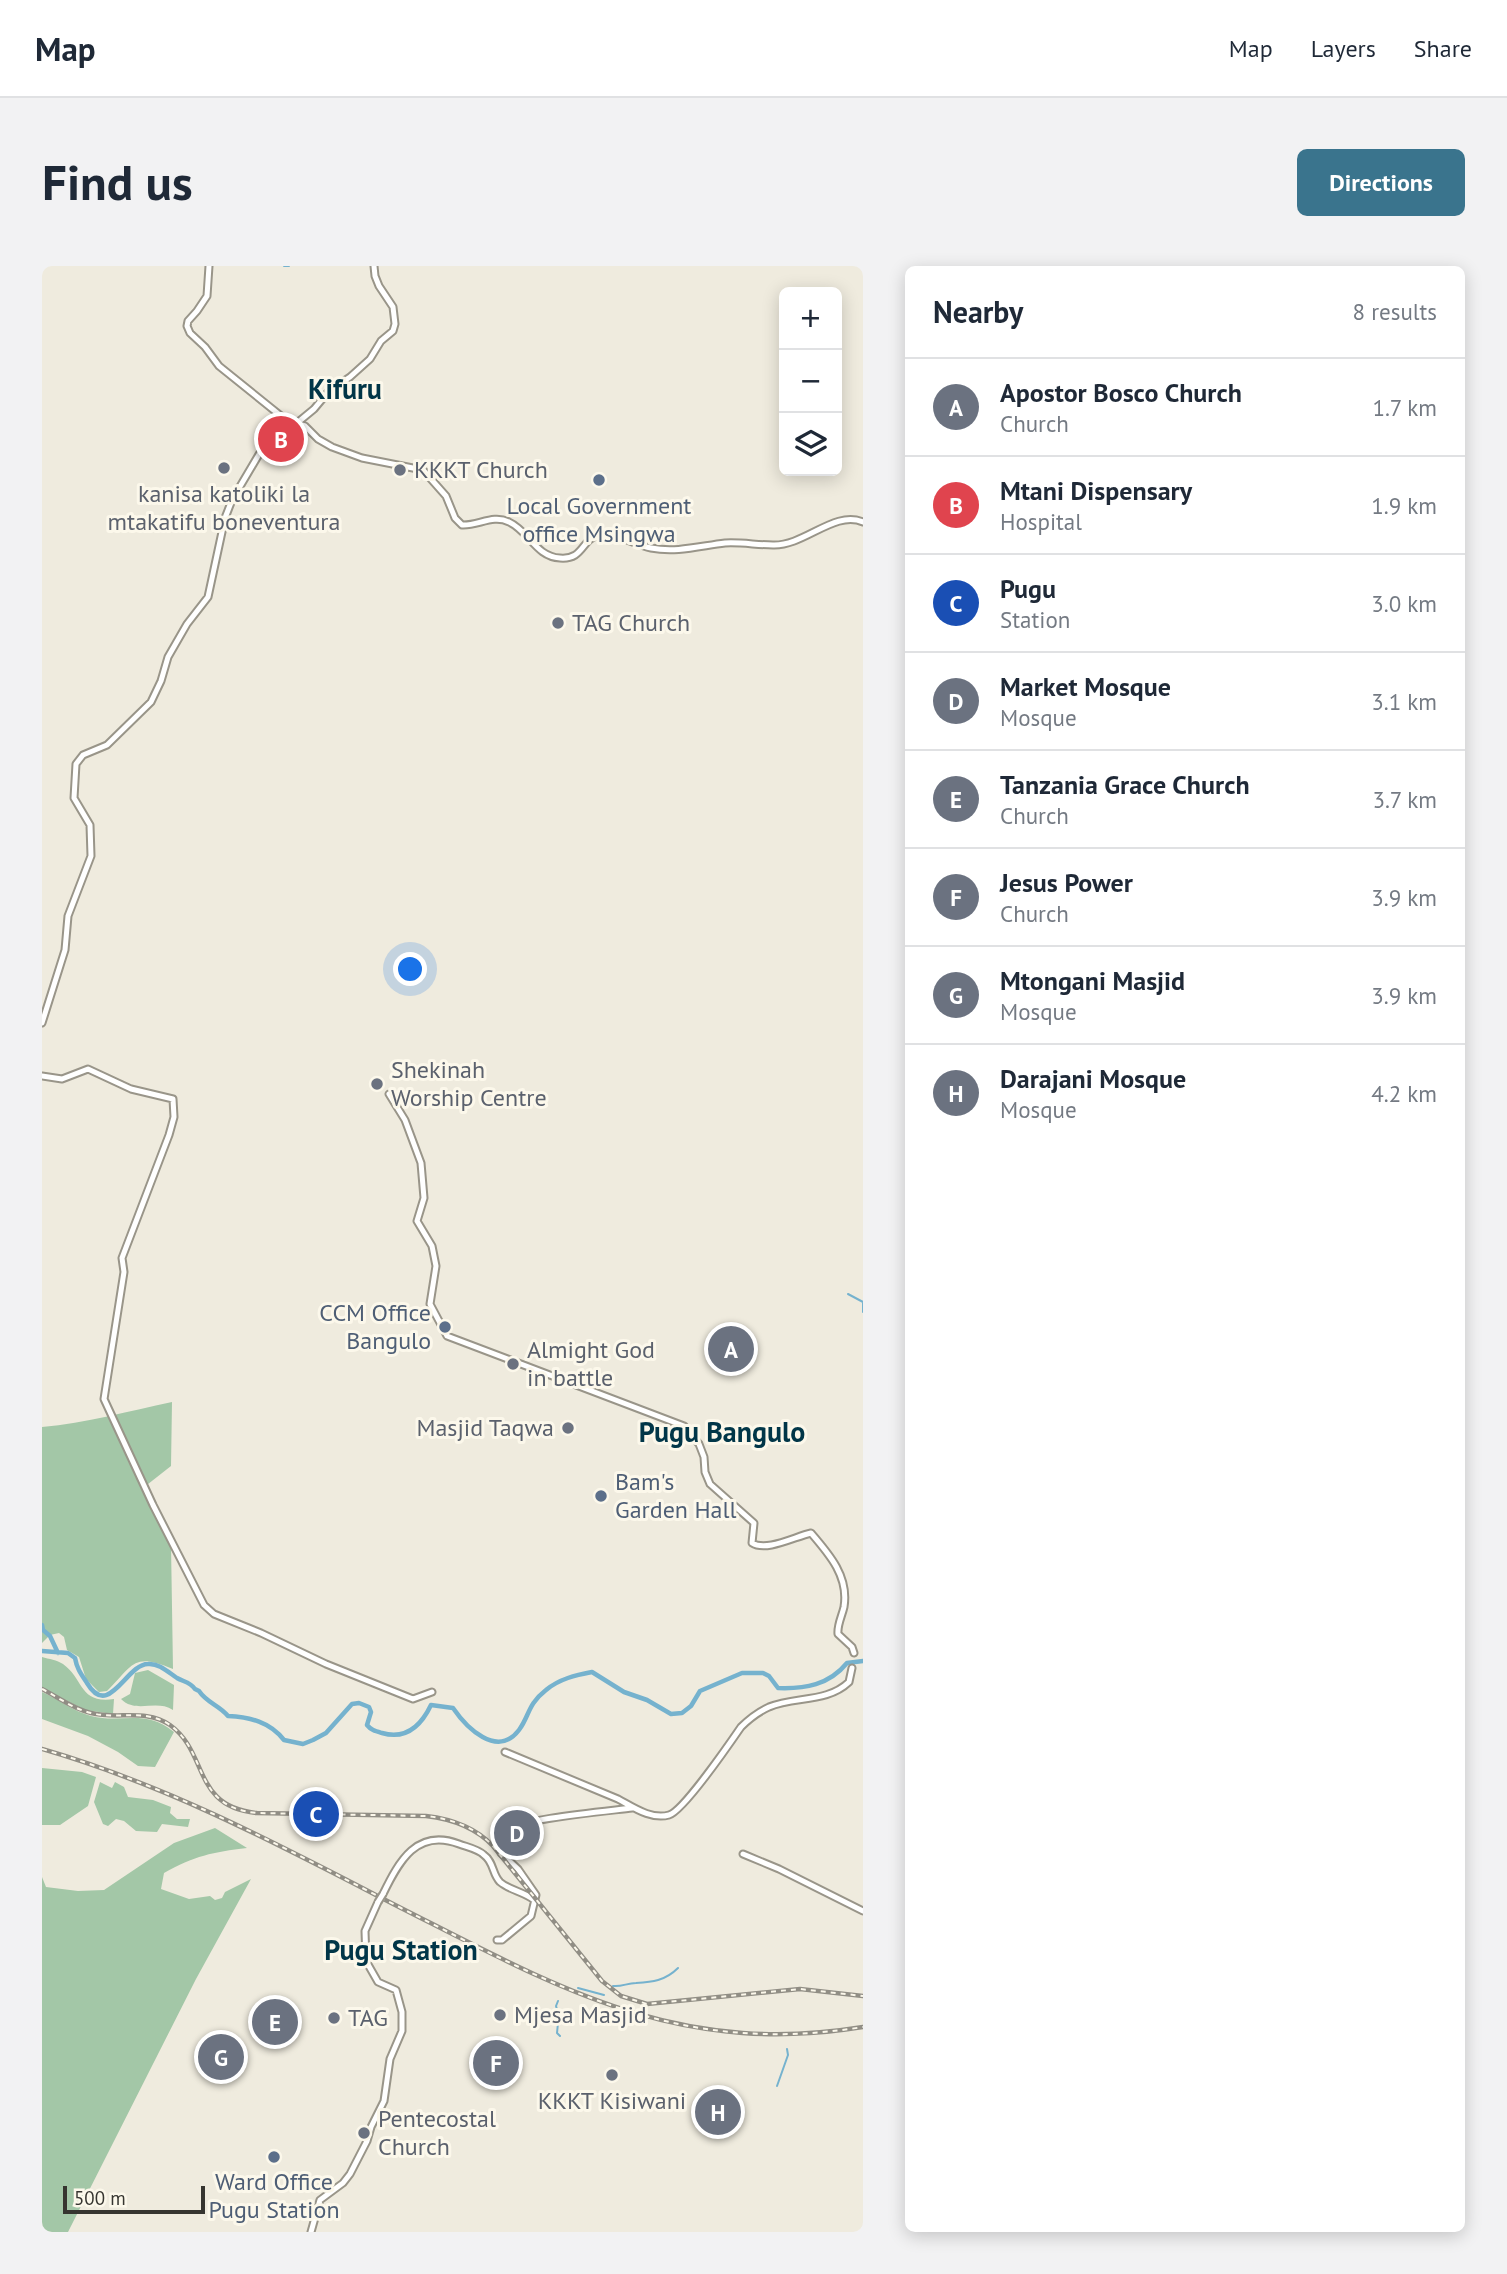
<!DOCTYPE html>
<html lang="en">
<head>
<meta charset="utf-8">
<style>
	body { margin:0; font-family:"PT Sans",sans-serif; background:#f2f2f3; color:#1f2937 }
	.controls { position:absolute; right:21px; top:21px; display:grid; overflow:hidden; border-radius:10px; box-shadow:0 4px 18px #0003 }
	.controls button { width:63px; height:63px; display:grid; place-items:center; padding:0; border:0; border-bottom:2px solid #e0e1e3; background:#fff; color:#1f2937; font:35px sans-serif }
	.scale { position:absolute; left:21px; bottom:18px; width:142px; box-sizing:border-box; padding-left:7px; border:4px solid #363530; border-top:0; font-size:19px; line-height:24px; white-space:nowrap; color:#363530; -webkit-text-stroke:5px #fcf8eb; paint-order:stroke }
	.you { position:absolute; left:369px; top:704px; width:24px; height:24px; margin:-18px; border:5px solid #fff; border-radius:50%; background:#1a73e8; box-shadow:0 0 0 10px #1a73e833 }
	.badge { display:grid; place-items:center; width:46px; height:46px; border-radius:50%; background:#3a748d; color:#fff; font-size:23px; font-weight:700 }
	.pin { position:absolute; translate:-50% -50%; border:4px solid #fff; box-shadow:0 2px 7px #0006 }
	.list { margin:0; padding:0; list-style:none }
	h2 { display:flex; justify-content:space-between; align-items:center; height:91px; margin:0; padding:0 28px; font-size:30px }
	h2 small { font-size:23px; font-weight:400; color:#747a83 }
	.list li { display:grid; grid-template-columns:46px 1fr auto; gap:21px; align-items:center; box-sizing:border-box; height:98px; padding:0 28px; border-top:2px solid #e0e1e3 }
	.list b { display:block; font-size:26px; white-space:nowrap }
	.list p { margin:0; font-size:23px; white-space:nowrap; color:#747a83 }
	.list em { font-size:23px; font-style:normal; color:#747a83 }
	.icon { flex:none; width:38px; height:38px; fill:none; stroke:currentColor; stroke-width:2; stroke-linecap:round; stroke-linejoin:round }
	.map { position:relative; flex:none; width:821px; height:1966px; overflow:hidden; border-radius:10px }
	header { display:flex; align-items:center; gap:42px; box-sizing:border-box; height:98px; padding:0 35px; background:#fff; border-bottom:2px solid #e0e1e3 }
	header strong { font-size:33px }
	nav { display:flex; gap:38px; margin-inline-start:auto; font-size:24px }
	.intro { display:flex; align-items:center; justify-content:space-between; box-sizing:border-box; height:168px; padding:0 42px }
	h1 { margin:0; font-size:49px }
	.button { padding:18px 32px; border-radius:10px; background:#3a748d; color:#fff; font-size:24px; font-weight:700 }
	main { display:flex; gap:42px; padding:0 42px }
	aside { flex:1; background:#fff; border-radius:10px; box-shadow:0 4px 18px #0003 }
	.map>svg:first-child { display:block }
</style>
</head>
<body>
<header>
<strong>Map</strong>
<nav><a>Map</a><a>Layers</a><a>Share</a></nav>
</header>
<div class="intro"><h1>Find us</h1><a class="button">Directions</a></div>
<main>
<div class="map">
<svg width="821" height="1966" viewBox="0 0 821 1966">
	<rect width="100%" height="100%" fill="#efebde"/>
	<path fill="#a3c7a7" d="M130 1136 129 1200 101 1222 129 1279 131 1403C91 1386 92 1398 65 1425L57 1426 44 1413 37 1391 25 1384 22 1371 17 1367 8 1369 0 1377V1161C44 1157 87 1145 130 1136Z
		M0 1391C7 1393 15 1394 21 1398 42 1413 37 1438 72 1433L71 1448 43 1444 0 1422Z
		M106 1404 132 1419 131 1444C114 1433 94 1448 79 1433L88 1428 93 1407Z
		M0 1426C16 1433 31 1445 49 1450 80 1458 103 1442 132 1466L113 1501 96 1500 76 1486 46 1470 0 1453Z
		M0 1502 40 1506 54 1511 46 1540 18 1559H0Z
		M58 1516 70 1522 73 1516 82 1521 86 1531 111 1534 129 1541 128 1547 135 1553H148L146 1561 120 1558 115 1566 94 1565 82 1555 74 1553 66 1560 61 1558 52 1536Z
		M173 1562 205 1582C171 1586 152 1590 122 1607L119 1623 147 1633 168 1630 173 1634 180 1632 183 1626 209 1613 154 1713 26 1966H0V1611L4 1621 36 1625 62 1624 132 1577Z"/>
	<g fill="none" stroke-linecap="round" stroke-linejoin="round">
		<path stroke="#75b2ce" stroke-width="2" d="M242 0H247
			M806 1028 821 1036
			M821 1037V1046
			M571 1720C580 1721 585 1717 594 1717 610 1716 623 1715 636 1702
			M536 1722 562 1729
			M516 1735 514 1740 516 1747 512 1750 516 1757 515 1767 518 1770
			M735 1820 746 1789 745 1783"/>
		<path stroke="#75b2ce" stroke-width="4.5" d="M0 1359 1 1364 8 1370 16 1387
			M0 1385 26 1387 33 1392C35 1403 39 1408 45 1417 67 1454 84 1398 106 1398 117 1397 126 1406 135 1412 142 1416 148 1416 153 1423L157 1425C165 1437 177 1439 186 1450 208 1451 228 1456 242 1474L261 1478 271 1474 284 1467 310 1438 317 1437 327 1441 329 1446 325 1459C329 1464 333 1465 340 1467 364 1474 379 1460 389 1439L411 1442C424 1461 455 1493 477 1464 488 1449 485 1439 504 1424 517 1413 534 1409 550 1406L582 1426 605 1434 629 1448 640 1447 649 1440 658 1425 700 1407H721L727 1410 736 1422C763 1423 787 1419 805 1397L821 1395"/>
		<g stroke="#999589" stroke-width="9">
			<path id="tertiary" d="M167 0 165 30 155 45 146 55 145 60 148 67 163 81 177 100 244 154 263 160 276 173 290 181 320 192 381 204 404 230 413 252 420 259C436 260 451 248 467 256 487 265 494 291 518 292 542 294 539 273 557 269 574 266 592 279 609 282 634 287 658 280 683 277 699 276 715 279 731 279 763 280 792 244 821 256
				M255 157 272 143 287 125 308 111 328 93 339 75 351 65 353 58 351 41 337 20 333 10 332 0
				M0 757 23 684 26 650 49 590 48 559 32 532 34 498 41 489 65 479 109 436 119 415 126 391 145 358 166 331 183 252 190 234 219 185 252 157
				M0 810 20 813 46 803 89 823 131 833 132 851 127 869 80 992 82 1006 62 1133 111 1239 162 1339 172 1348 219 1367 284 1398 371 1433 390 1426
				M347 828 363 854 379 897 382 932 375 955 390 980 394 1000 388 1038 405 1070 642 1160 657 1178 662 1191 663 1206 668 1218 712 1257 710 1277C724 1286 752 1271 769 1267 788 1289 807 1311 802 1341 800 1350 795 1359 796 1368L810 1381 812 1387
				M463 1486 576 1533C591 1541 609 1554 627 1549 641 1545 688 1477 699 1461 707 1453 716 1446 727 1441 753 1430 785 1437 807 1416L810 1402
				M701 1588 737 1603 821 1645
				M341 1628C357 1595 375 1562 417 1578 425 1581 436 1583 442 1589 452 1596 450 1608 458 1616 467 1624 482 1626 492 1634
				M455 1674H460L489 1650 494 1629 476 1603 459 1587C457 1580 456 1572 461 1566 474 1553 567 1545 590 1542
				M269 1966 278 1934 301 1917 308 1908 325 1875 329 1861 342 1835 348 1793 360 1765V1746L354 1724 336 1716 324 1695 323 1665 336 1636"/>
		</g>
		<use href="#tertiary" stroke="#fff" stroke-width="5"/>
		<g stroke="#918e85" stroke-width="4.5">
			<path id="rail" d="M0 1423C16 1431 31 1443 49 1447 76 1454 103 1442 128 1459 167 1487 150 1541 215 1547L384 1550C410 1553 433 1561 451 1580L560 1715 579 1730 605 1738 758 1723 821 1730
				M0 1483C128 1520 241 1581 359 1642 517 1722 635 1791 821 1761"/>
		</g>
		<use href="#rail" stroke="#fcf8eb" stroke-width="2" stroke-dasharray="5" stroke-linecap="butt"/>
		<g stroke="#999589" stroke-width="9" stroke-linecap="butt">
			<path id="tertiary-bridge" d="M336 1636 341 1628"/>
		</g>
		<use href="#tertiary-bridge" stroke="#fff" stroke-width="5"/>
	</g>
	<g fill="#6b7280" stroke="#fcf8eb" stroke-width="2.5">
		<circle cx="182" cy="202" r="7"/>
		<circle cx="358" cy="204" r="7"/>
		<circle cx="516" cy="357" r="7"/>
		<circle cx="335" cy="818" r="7"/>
		<circle cx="471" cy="1098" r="7"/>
		<circle cx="526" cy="1162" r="7"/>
		<circle cx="458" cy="1749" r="7"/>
		<circle cx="292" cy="1752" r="7"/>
		<circle cx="570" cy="1809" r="7"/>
		<circle cx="322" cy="1867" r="7"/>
	</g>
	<g fill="#5c6f8a" stroke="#fcf8eb" stroke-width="2.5">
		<circle cx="557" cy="214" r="7"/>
		<circle cx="403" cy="1061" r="7"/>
		<circle cx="559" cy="1230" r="7"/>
		<circle cx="232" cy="1891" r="7"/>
	</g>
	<g text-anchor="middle" stroke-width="6" stroke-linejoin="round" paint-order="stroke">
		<g font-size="24" fill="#5b616d" stroke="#fcf8eb" text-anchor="start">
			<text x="372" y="212">KKKT Church</text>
			<text x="182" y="236" text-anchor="middle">kanisa katoliki la<tspan x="182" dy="28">mtakatifu boneventura</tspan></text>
			<text x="530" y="365">TAG Church</text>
			<text x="349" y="812">Shekinah<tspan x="349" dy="28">Worship Centre</tspan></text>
			<text x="485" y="1092">Almight God<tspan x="485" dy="28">in battle</tspan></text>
			<text x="512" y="1170" text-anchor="end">Masjid Taqwa</text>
			<text x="472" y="1757">Mjesa Masjid</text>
			<text x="306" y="1760">TAG</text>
			<text x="570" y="1843" text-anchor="middle">KKKT Kisiwani</text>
			<text x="336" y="1861">Pentecostal<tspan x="336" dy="28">Church</tspan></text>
		</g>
		<g font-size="24" fill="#4e5e75" stroke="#fcf8eb">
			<text x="557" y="248">Local Government<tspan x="557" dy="28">office Msingwa</tspan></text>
			<text x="389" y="1055" text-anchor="end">CCM Office<tspan x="389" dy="28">Bangulo</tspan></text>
			<text x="573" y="1224" text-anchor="start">Bam's<tspan x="573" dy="28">Garden Hall</tspan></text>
			<text x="232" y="1924">Ward Office<tspan x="232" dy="28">Pugu Station</tspan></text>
		</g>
		<g font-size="28" font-weight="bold" fill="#013648" stroke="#fcf8eb">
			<text x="303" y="133">Kifuru</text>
			<text x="680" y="1176">Pugu Bangulo</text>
			<text x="359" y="1694">Pugu Station</text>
		</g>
	</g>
</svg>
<div class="controls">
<button>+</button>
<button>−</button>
<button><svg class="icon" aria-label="layers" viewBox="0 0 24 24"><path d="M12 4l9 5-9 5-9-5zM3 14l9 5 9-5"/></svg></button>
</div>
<div class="scale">500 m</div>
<div class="you"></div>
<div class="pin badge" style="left:689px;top:1083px;background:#6b7280">A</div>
<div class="pin badge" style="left:239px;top:173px;background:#e0444e">B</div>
<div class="pin badge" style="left:274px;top:1548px;background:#1a4fb4">C</div>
<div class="pin badge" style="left:475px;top:1567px;background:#6b7280">D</div>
<div class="pin badge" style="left:233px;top:1756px;background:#6b7280">E</div>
<div class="pin badge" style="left:454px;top:1797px;background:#6b7280">F</div>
<div class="pin badge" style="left:179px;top:1791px;background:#6b7280">G</div>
<div class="pin badge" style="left:676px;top:1846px;background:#6b7280">H</div>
</div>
<aside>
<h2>Nearby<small>8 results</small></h2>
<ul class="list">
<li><span class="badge" style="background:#6b7280">A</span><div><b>Apostor Bosco Church</b><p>Church</p></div><em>1.7 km</em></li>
<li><span class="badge" style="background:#e0444e">B</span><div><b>Mtani Dispensary</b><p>Hospital</p></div><em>1.9 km</em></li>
<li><span class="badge" style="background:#1a4fb4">C</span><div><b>Pugu</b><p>Station</p></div><em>3.0 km</em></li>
<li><span class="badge" style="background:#6b7280">D</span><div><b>Market Mosque</b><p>Mosque</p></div><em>3.1 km</em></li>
<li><span class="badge" style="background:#6b7280">E</span><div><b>Tanzania Grace Church</b><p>Church</p></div><em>3.7 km</em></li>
<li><span class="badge" style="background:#6b7280">F</span><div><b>Jesus Power</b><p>Church</p></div><em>3.9 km</em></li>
<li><span class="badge" style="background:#6b7280">G</span><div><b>Mtongani Masjid</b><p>Mosque</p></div><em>3.9 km</em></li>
<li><span class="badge" style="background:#6b7280">H</span><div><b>Darajani Mosque</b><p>Mosque</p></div><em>4.2 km</em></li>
</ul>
</aside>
</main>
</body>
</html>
